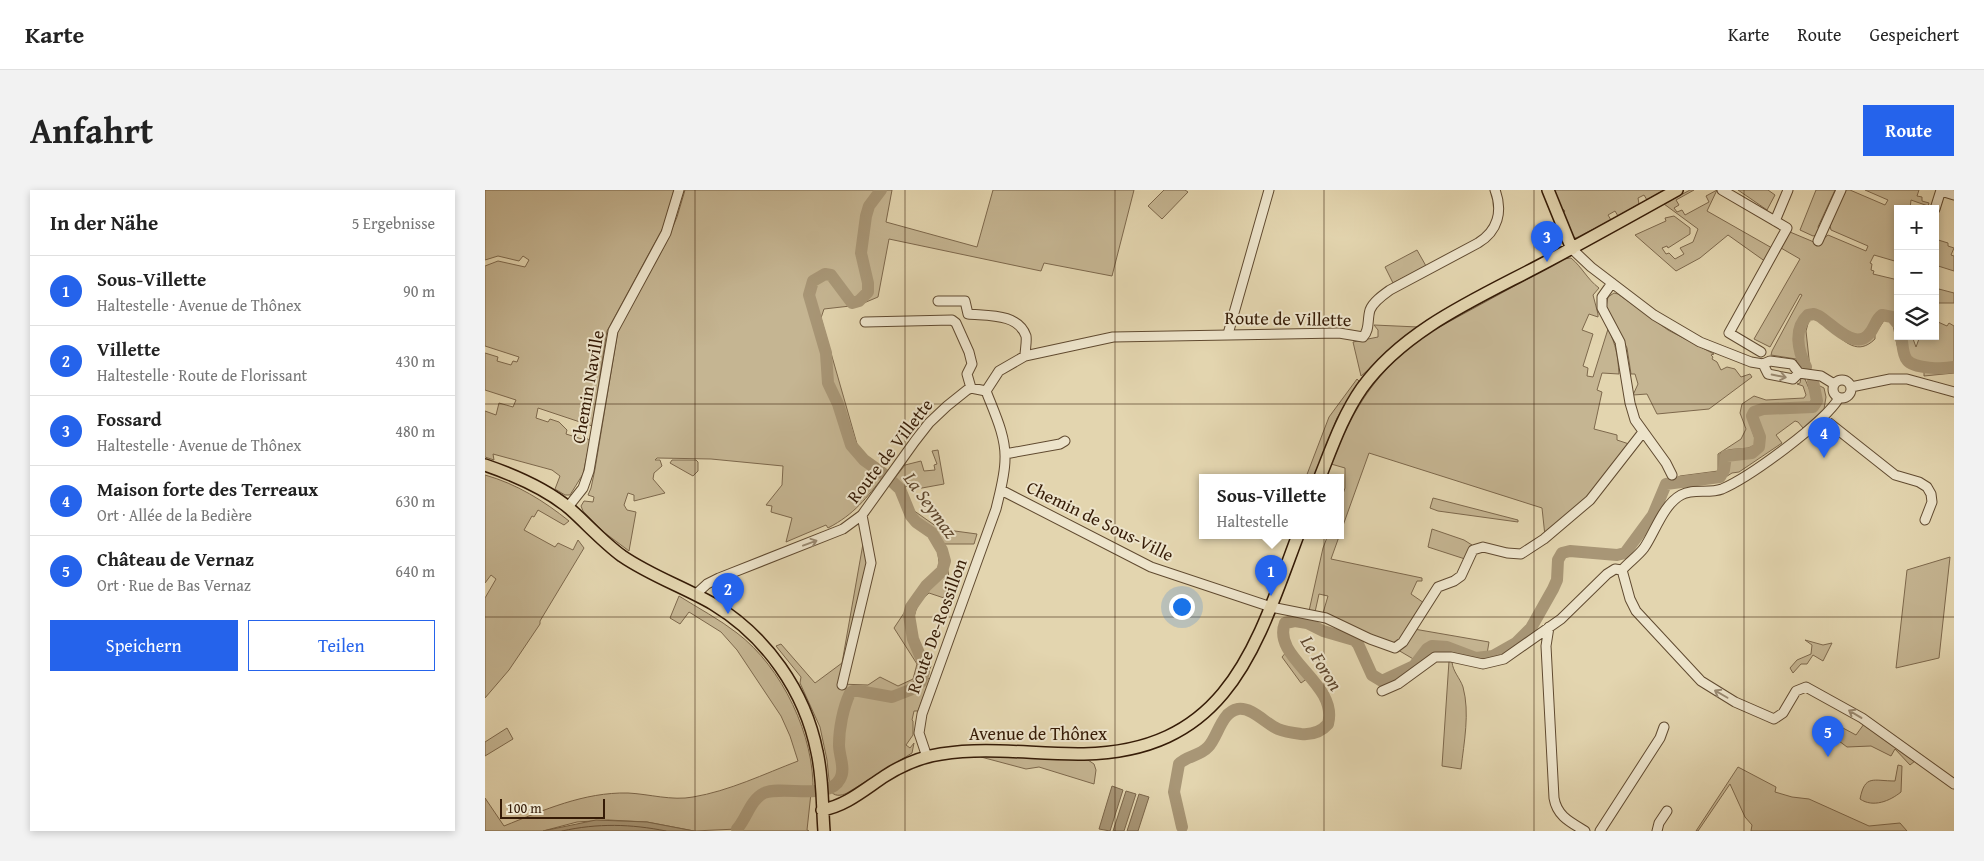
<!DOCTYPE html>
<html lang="de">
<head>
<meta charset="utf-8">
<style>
	body { margin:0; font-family:"Gentium Book Plus",serif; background:#f2f2f2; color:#222 }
	.controls { position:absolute; right:15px; top:15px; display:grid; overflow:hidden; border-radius:0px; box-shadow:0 2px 8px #0003 }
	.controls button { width:45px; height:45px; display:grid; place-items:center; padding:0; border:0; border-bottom:1px solid #e0e0e0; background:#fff; color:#222; font:25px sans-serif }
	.scale { position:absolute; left:15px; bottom:12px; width:105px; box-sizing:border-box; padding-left:5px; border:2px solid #351b06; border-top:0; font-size:14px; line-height:18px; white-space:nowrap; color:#351b06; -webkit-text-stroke:4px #ede4cb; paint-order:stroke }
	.you { position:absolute; left:696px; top:416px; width:18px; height:18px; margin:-12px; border:4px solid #fff; border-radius:50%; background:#1a73e8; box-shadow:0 0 0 8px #1a73e833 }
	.badge { display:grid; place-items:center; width:32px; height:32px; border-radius:50%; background:#2563eb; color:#fff; font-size:16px; font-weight:700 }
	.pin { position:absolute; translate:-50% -41px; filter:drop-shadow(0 1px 2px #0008) }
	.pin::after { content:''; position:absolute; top:26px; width:18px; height:15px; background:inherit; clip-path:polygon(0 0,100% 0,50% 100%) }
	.popup { position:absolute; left:714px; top:284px; width:145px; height:65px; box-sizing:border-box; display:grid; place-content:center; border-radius:0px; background:#fff; filter:drop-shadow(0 1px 4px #0005); font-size:16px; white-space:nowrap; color:#767676 }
	.popup b { font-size:19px; color:#222 }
	.popup::after { content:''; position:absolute; left:50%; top:100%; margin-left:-10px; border:10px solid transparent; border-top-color:#fff }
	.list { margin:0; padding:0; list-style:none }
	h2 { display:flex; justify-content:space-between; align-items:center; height:65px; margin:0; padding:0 20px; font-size:21px }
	h2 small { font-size:16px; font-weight:400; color:#767676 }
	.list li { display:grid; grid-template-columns:32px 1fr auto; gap:15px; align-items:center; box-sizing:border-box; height:70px; padding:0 20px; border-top:1px solid #e0e0e0 }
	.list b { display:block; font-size:19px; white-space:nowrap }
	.list p { margin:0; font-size:16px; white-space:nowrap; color:#767676 }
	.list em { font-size:16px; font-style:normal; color:#767676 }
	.actions { display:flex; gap:10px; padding:15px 20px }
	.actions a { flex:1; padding:11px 0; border:1px solid #2563eb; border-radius:0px; text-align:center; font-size:18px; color:#2563eb }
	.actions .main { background:#2563eb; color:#fff }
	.icon { flex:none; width:28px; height:28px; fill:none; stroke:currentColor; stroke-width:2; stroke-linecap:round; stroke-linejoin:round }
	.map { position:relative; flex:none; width:1469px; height:641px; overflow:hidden; border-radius:0px }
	header { display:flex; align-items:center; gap:30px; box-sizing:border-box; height:70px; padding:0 25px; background:#fff; border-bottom:1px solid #e0e0e0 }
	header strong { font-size:24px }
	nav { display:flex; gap:28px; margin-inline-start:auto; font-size:18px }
	.intro { display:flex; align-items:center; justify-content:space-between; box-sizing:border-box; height:120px; padding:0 30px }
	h1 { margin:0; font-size:35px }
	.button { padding:12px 22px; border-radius:0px; background:#2563eb; color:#fff; font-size:18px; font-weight:700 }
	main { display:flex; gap:30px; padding:0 30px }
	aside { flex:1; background:#fff; border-radius:0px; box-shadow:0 2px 8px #0003 }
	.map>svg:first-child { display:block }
</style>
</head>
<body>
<header>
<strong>Karte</strong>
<nav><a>Karte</a><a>Route</a><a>Gespeichert</a></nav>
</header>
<div class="intro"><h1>Anfahrt</h1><a class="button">Route</a></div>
<main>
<aside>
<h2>In der Nähe<small>5 Ergebnisse</small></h2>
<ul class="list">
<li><span class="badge">1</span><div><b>Sous-Villette</b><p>Haltestelle · Avenue de Thônex</p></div><em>90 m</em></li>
<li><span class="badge">2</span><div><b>Villette</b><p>Haltestelle · Route de Florissant</p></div><em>430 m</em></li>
<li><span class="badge">3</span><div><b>Fossard</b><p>Haltestelle · Avenue de Thônex</p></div><em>480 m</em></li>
<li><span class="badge">4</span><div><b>Maison forte des Terreaux</b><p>Ort · Allée de la Bedière</p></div><em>630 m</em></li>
<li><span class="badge">5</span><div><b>Château de Vernaz</b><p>Ort · Rue de Bas Vernaz</p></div><em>640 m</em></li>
</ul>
<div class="actions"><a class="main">Speichern</a><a>Teilen</a></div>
</aside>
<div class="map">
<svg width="1469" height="641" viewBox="0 0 1469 641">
	<rect width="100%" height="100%" fill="#e3d5af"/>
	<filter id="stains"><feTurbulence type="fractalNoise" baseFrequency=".004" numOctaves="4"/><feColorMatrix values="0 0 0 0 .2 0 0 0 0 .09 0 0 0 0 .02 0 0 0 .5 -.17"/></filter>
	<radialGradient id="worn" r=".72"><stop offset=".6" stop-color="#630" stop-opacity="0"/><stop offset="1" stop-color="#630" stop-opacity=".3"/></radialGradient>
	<path fill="#c5b592" stroke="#7d684c" d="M0 0H189L181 32 122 141 107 236 53 218 51 228 63 232 65 229 74 232 82 240 81 244 97 249 99 246 105 251 98 284 85 305H80L70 299 75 286 67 280 8 264 9 270 0 267V221L11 225 14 213 28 217 31 210 0 200V163L13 167 12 171 26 175 28 171 32 172 34 167 0 156V76L13 71 40 77 44 70 38 66 34 71 13 66 0 70Z
		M200 0H407L401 32 492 57 508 0H649L627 86 559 73 556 81 404 49 393 107 374 115 339 119 336 128 374 261 372 264 388 280 399 286C381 308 370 324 343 338L341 335 301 352 307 328 286 322 287 316 281 315 297 295 298 276 226 269 172 268 170 270H175L177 276 169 283 168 289 180 303 149 311V305L143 303 139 315 142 320 151 322 144 361 120 343 98 321 96 316 99 311 108 312 109 307 103 305 106 298 110 279 133 140 181 53 192 27Z
		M679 0H700L703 2 677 29 663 16Z
		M1069 0H1179L1162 10 1159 5 1153 8 1154 14 1133 26 1130 21 1123 25 1126 30 1091 48 1087 46 1078 23 1080 21 1076 17Z
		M1205 0H1209L1191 10 1194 15 1189 18 1192 22 1197 20 1200 25 1224 12 1221 6 1232 0 1222 21 1287 58 1281 72 1243 45 1215 68 1191 81 1150 45 1181 31 1180 28 1189 26 1205 38V44L1183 58 1182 56 1177 58 1181 64 1184 63 1190 69 1199 64 1195 58 1208 52 1213 39 1179 14Z
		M1253 0H1283L1290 5 1282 20Z
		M1331 0H1350L1333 37 1334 40 1332 45 1328 46 1315 40Z
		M1360 0H1365L1400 15 1403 10 1380 0H1434L1432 6 1437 7V11L1444 13 1443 16 1426 10 1425 19H1413V72L1389 65 1385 73 1387 74 1386 80 1389 81 1388 84 1413 90V146H1427L1431 157 1435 146H1450V134H1452L1453 132 1462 136 1464 133 1469 136V183L1439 186V181C1413 178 1412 155 1408 134L1400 129 1390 144V149C1373 166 1360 152 1346 140 1341 135 1335 132 1330 128L1324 130 1321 141 1325 178 1313 175 1311 169 1286 165 1287 161 1317 105 1315 104 1285 157 1269 149 1315 69 1296 58 1305 42 1336 55 1338 49 1343 45 1381 61 1383 56 1346 40 1345 36Z
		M1450 49 1463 53V56L1469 58 1466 65 1469 66V81L1450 75Z
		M932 60 941 76 908 93 900 77Z
		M1086 68C1097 77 1102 89 1114 98L1108 105 1113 124V127L1104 124 1097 140 1108 144 1098 176 1103 178 1102 186 1108 187 1123 139C1131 154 1133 167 1134 184L1117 183 1112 200 1117 202 1109 239 1132 245V250L1144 254 1109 300 1060 346 1057 318 884 263 846 369 937 388V391H932L926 404 939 413 913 453 906 454 838 423 843 406 834 404 830 422 824 421 838 358 843 345H855V313L860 298V278L846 274C870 214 893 178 947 141L1079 69Z
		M1450 98 1469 103V113H1450Z
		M1129 103 1133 104 1183 140 1229 164 1226 165 1228 167 1227 169 1232 172 1236 180 1242 177 1250 179 1256 187 1265 184 1267 187 1224 219 1172 224 1162 204 1148 205 1153 194 1150 184H1146L1142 158 1121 117 1123 107Z
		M889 135 933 137 876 186 868 152 893 147V140Z
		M1316 188 1320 189 1328 208 1324 215 1273 217 1265 221C1261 230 1270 244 1271 254 1260 263 1246 255 1235 264V281L1231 285 1190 289 1195 286 1233 281V264L1256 249 1261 239 1255 223 1257 214 1269 206 1281 210 1319 208 1321 205 1318 196 1312 194 1315 193Z
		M872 189 874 191 852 228 829 287H821L844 227Z
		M1333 195 1339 198 1341 207 1339 219 1318 238 1313 232 1310 231 1291 245 1297 253 1254 282 1247 283 1239 288 1242 269C1254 267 1270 269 1278 258 1281 245 1268 233 1272 223L1279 221 1329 220C1338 214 1334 204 1333 195Z
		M453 260 459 294 426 300 422 296 418 299 409 289 420 275 436 271 439 281 450 280 449 275 452 274 447 261Z
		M187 270H211L213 272V281L208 286 185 273Z
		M0 285C32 294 59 311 84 331L79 335 53 320 49 327 47 326 39 340 70 357 73 353 88 360 93 350 99 358 55 431V434L24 480 0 508V408L11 389 6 385 0 393Z
		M948 308 1033 330V332L953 321 945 318Z
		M428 320 455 339 492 344 489 354H459L464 388 459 408 444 403C417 425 432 451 446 476L441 488 445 489 433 521H429L427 530 428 531V545L421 555 425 558 429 553 427 563 362 603C356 606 349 607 345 600L342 570 335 537 315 493 316 487 291 456 296 454 330 493 357 473 379 348 382 372 354 494 383 495 395 487 413 496 428 489 432 474 409 438 431 405 456 388 452 356 423 325Z
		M947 339 979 350 987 355 980 369 943 357Z
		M1465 367 1454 468 1411 478 1422 380Z
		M194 406C213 418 234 429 252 443 297 477 330 546 328 603H326L322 640 324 641H253L252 639 209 641 162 632 123 630 92 632 58 641H0V608L19 636C59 620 99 602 143 603 164 604 187 611 208 607 244 601 279 584 313 571L305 546 296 526 252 460 236 442 204 422 195 434 185 428Z
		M929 439 1004 452 1002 464C998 464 991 466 987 465 966 460 944 435 930 470L913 460Z
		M1320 450 1338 455 1347 453 1338 471 1328 465 1322 474H1316L1308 483 1305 478 1312 470 1326 464 1327 455Z
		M803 460 826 486 816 493 797 467Z
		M964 471 967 472C968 482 975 488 978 497 985 523 979 552 976 579L957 576Z
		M1379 534 1430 571 1425 575 1410 559 1406 566 1386 556 1362 557 1342 542 1346 535 1358 538 1371 545Z
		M22 538 28 549 0 566V552Z
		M496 564 603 570 609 574 611 580 609 594 554 577 541 579 496 567Z
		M1413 575 1417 576 1416 602C1405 611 1388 618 1375 609 1380 584 1388 591 1410 591Z
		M1253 577 1291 597 1290 602 1307 607 1324 609 1384 636 1415 633 1422 641H1266L1267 635 1260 627 1245 594 1213 641H1211Z"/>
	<path fill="#a89676" stroke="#7a6549" d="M627 596 638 600 625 641 614 639Z
		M641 601 651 604 639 641H628Z
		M654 604 664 607 653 641H642Z
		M111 630 162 632 209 641H58Z"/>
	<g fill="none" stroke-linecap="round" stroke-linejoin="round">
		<path stroke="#6e583e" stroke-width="1" d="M77 641C113 633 146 634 181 641"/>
		<path stroke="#a89676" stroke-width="12" d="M1416 146C1418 153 1417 164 1422 170 1429 179 1458 179 1469 177
			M1321 177C1313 161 1308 139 1323 125L1329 124 1334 126C1347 134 1370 161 1384 144 1390 138 1390 130 1397 125L1407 127 1413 134
			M697 637 689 602 694 574C701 566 715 566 723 557 733 547 736 522 753 519 767 517 781 534 793 539 800 542 808 543 816 544 827 545 836 542 843 534 854 493 786 468 800 433L810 431 822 433 838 441 869 450 873 454 887 485 897 491 929 476 942 459 947 456 962 457 991 468 1008 466 1031 453 1046 438 1068 399 1072 390 1073 370 1077 363 1085 361 1132 365 1140 363 1168 325 1181 294 1235 287 1239 280 1241 266 1267 263 1274 257 1275 247 1267 226 1269 222 1278 219 1328 217 1332 211 1328 191
			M252 639C262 628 265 610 279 603 299 595 344 611 355 589 361 579 354 566 354 555 354 539 358 518 365 503L368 501H374L407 507 425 500 436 492 439 482V475L428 449 424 425 426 417 441 396 457 381 460 371 457 360 447 343 431 332 426 326 415 299 400 285 379 270 366 255 353 214 343 193 341 163 324 105 328 91 340 84 346 85 367 113 374 111 383 102V93L376 63 381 26 384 16 396 0"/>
		<g stroke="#604a30" stroke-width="11">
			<path id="minor" d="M1237 0 1302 38 1244 143 1276 162
				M1456 1 1469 5
				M1450 19 1456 0
				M1290 31 1303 0
				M1333 51 1356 0
				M1087 59 1106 77 1169 125 1215 152 1266 172 1278 174 1285 171 1307 174 1314 183 1336 186 1349 194
				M1127 93 1117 107V118L1135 152 1145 213 1150 230 1181 273 1187 285
				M453 111H480L483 124C502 126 533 123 541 146 542 151 540 160 540 166
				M380 132 467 130 471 133 484 162 487 174 482 184 486 198
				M743 144 784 0
				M1278 174 1283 184 1308 189 1314 183
				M1348 199a9 9 0 1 1 18 0a9 9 0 1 1-18 0Z
				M1366 197 1405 189H1422L1469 202
				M501 201 514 181 540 166 628 147 854 143 878 147C885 140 882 130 885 120 888 112 898 105 905 100L993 53C1013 41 1018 21 1010 0
				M1338 228 1410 285 1434 292 1442 297 1446 304 1447 312 1440 330
				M520 264 575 254 580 251
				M516 300 666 377 786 417 841 428 885 449 910 458 918 452 953 397 969 391 976 386 988 360 998 357 1022 363 1036 364 1059 349 1105 310 1158 242
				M83 317 98 298 104 281 128 141 181 43 194 0
				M1137 380 1145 409 1151 421 1216 491 1250 512 1289 529 1298 523 1311 501 1321 497 1377 528 1469 594
				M1137 380C1144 372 1153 366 1159 358 1170 342 1178 315 1196 305 1208 298 1224 304 1237 299 1265 287 1339 233 1354 208
				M210 405 222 394 234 388 358 339 377 325 430 251 444 233 462 216 482 200 486 198 501 201
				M1064 437 1061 456 1069 608C1072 626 1085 632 1100 641
				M357 495 386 373 377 325
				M897 501 913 494 950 467H966L998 474 1019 469 1076 429 1122 384 1130 379 1137 380
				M442 567 434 543 437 524 511 319C515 302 520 285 520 269 521 246 509 222 501 201
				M1115 641 1175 548 1179 537
				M1172 641 1174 633 1182 621"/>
		</g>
		<g stroke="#351b06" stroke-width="14">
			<path id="major" d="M1063 0 1087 59
				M0 275C29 285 60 298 84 318 102 334 118 352 137 366 166 386 199 397 228 414 281 446 320 501 332 562 338 588 337 615 339 641
				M835 287C847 257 858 225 877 198 921 137 998 106 1063 71 1106 48 1149 24 1192 0
				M337 620C361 616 380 599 400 586 417 575 436 567 456 564 504 556 551 565 599 564 743 561 771 457 813 345"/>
		</g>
		<use href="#minor" stroke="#ede4cb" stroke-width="9"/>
		<use href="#major" stroke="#e3d5af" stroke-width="11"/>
	</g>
	<defs><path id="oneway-shaft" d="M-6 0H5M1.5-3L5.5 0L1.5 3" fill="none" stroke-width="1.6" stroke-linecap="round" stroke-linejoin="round" transform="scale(1.25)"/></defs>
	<g stroke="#9a8a72">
		<use href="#oneway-shaft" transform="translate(1294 186) rotate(11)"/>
		<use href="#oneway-shaft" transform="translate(325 353) rotate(-20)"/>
		<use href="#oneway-shaft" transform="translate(1236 504) rotate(-150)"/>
		<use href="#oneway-shaft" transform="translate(1370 524) rotate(-149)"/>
	</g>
	<path fill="none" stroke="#351b06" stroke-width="1" stroke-opacity="0.55" d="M210 0V641M420 0V641M630 0V641M839 0V641M1049 0V641M1259 0V641M0 214H1469M0 427H1469"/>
	<g text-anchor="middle" stroke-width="4" stroke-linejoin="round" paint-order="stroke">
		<g font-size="18" fill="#351b06" stroke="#ede4cb">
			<text transform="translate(803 129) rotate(1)" y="6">Route de Villette</text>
			<text transform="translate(103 197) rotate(-80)" y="6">Chemin Naville</text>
			<text transform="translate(405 261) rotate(-52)" y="6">Route de Villette</text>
			<text transform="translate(615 331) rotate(26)" y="6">Chemin de Sous-Ville</text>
			<text transform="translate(452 436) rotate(-70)" y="6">Route De-Rossillon</text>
			<text x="553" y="550">Avenue de Thônex</text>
		</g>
		<g font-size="19" font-style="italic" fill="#5d462d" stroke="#ede4cb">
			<text transform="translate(446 315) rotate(54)" y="7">La Seymaz</text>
			<text transform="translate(837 473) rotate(58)" y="7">Le Foron</text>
		</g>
	</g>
	<rect width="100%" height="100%" filter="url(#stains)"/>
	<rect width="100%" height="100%" fill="url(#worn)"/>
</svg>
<div class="controls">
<button>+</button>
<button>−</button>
<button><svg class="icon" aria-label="layers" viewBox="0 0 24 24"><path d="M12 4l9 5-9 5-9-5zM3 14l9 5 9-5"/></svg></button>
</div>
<div class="scale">100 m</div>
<div class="you"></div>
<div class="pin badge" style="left:786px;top:406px">1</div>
<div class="popup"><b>Sous-Villette</b>Haltestelle</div>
<div class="pin badge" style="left:243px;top:424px">2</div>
<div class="pin badge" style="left:1062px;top:72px">3</div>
<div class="pin badge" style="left:1339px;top:268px">4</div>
<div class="pin badge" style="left:1343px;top:567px">5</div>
</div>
</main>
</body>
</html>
